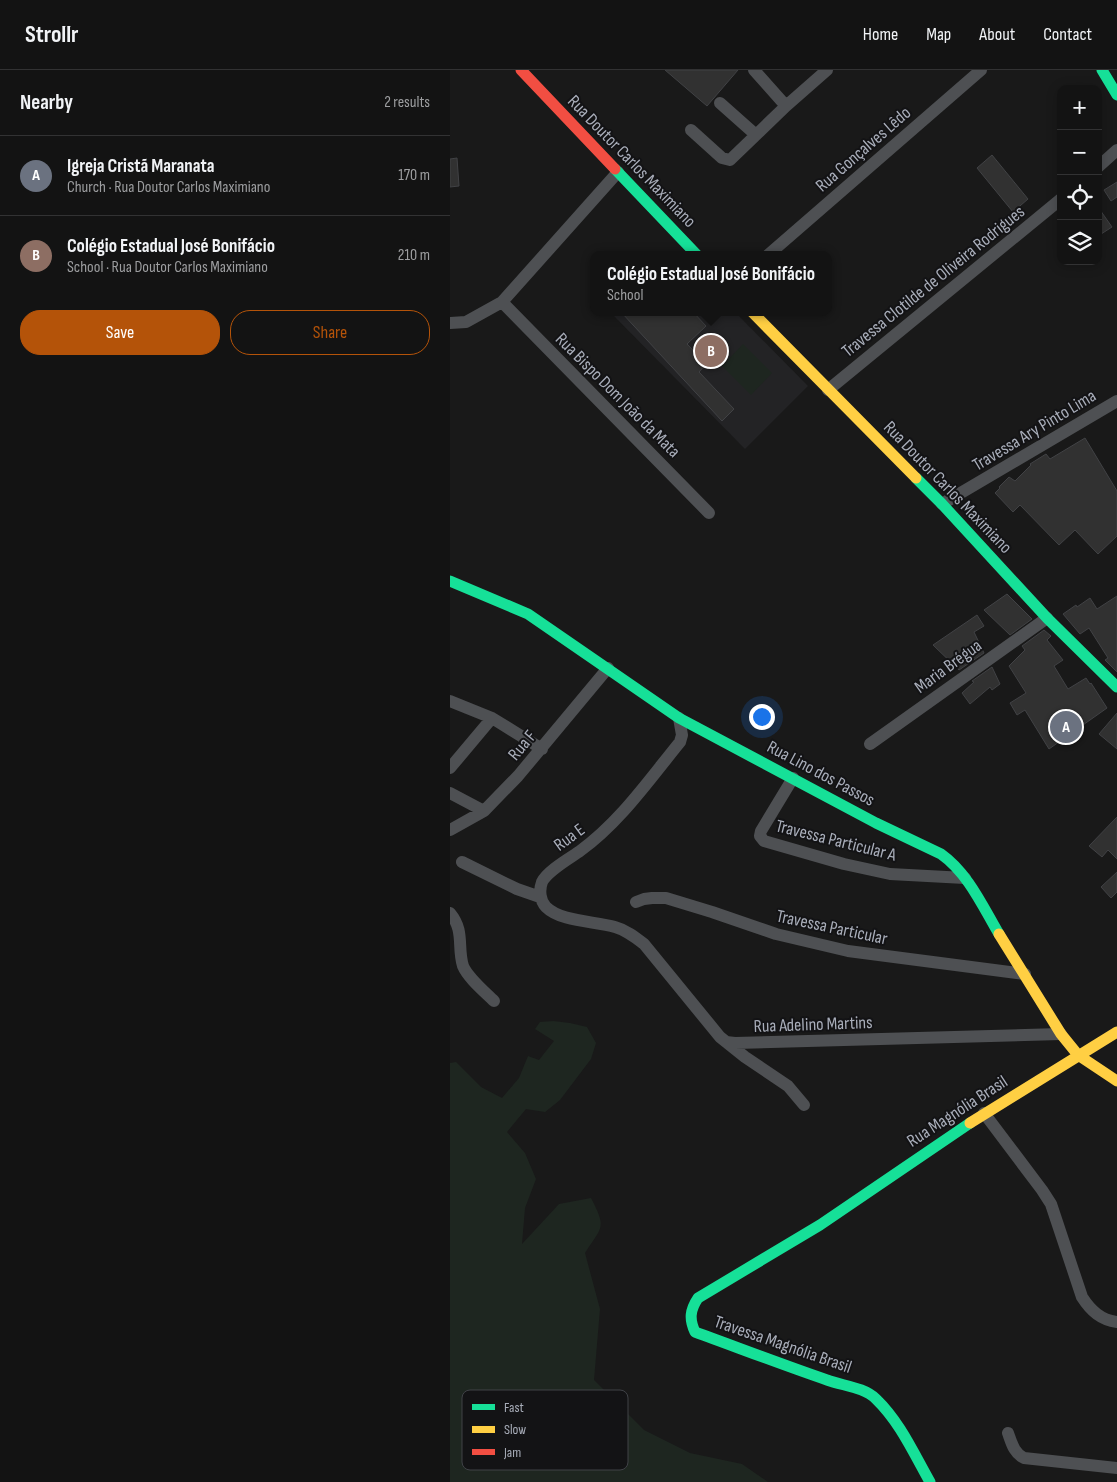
<!DOCTYPE html>
<html lang="en">
<head>
<meta charset="utf-8">
<style>
	body { margin:0; font-family:"Sofia Sans Condensed",sans-serif; background:#202021; color:#f1f3f6 }
	.controls { position:absolute; right:15px; top:15px; display:grid; overflow:hidden; border-radius:10px; box-shadow:0 2px 12px #0003 }
	.controls button { width:45px; height:45px; display:grid; place-items:center; padding:0; border:0; border-bottom:1px solid #323233; background:#131313; color:#f1f3f6; font:25px sans-serif }
	.you { position:absolute; left:311px; top:646px; width:18px; height:18px; margin:-12px; border:4px solid #fff; border-radius:50%; background:#1a73e8; box-shadow:0 0 0 8px #1a73e833 }
	.badge { display:grid; place-items:center; width:32px; height:32px; border-radius:50%; background:#b45309; color:#fff; font-size:16px; font-weight:700 }
	.pin { position:absolute; translate:-50% -50%; border:2px solid #fff; box-shadow:0 1px 5px #0006 }
	.popup { position:absolute; left:140px; top:181px; width:242px; height:65px; box-sizing:border-box; display:grid; place-content:center; border-radius:10px; background:#131313; filter:drop-shadow(0 1px 4px #0005); font-size:16px; white-space:nowrap; color:#9d9ea0 }
	.popup b { font-size:19px; color:#f1f3f6 }
	.popup::after { content:''; position:absolute; left:50%; top:100%; margin-left:-10px; border:10px solid transparent; border-top-color:#131313 }
	.list { margin:0; padding:0; list-style:none }
	h2 { display:flex; justify-content:space-between; align-items:center; height:65px; margin:0; padding:0 20px; font-size:21px }
	h2 small { font-size:16px; font-weight:400; color:#9d9ea0 }
	.list li { display:grid; grid-template-columns:32px 1fr auto; gap:15px; align-items:center; box-sizing:border-box; height:80px; padding:0 20px; border-top:1px solid #323233 }
	.list b { display:block; font-size:19px; white-space:nowrap }
	.list p { margin:0; font-size:16px; white-space:nowrap; color:#9d9ea0 }
	.list em { font-size:16px; font-style:normal; color:#9d9ea0 }
	.actions { display:flex; gap:10px; padding:15px 20px }
	.actions a { flex:1; padding:11px 0; border:1px solid #b45309; border-radius:20px; text-align:center; font-size:18px; color:#b45309 }
	.actions .main { background:#b45309; color:#fff }
	.icon { flex:none; width:28px; height:28px; fill:none; stroke:currentColor; stroke-width:2; stroke-linecap:round; stroke-linejoin:round }
	.map { position:relative; flex:none; width:667px; height:1412px; overflow:hidden }
	header { display:flex; align-items:center; gap:30px; box-sizing:border-box; height:70px; padding:0 25px; background:#131313; border-bottom:1px solid #323233 }
	header strong { font-size:24px }
	nav { display:flex; gap:28px; margin-inline-start:auto; font-size:18px }
	main { display:flex }
	aside { flex:1; background:#131313 }
	.map>svg:first-child { display:block }
</style>
</head>
<body>
<header>
<strong>Strollr</strong>
<nav><a>Home</a><a>Map</a><a>About</a><a>Contact</a></nav>
</header>
<main>
<aside>
<h2>Nearby<small>2 results</small></h2>
<ul class="list">
<li><span class="badge" style="background:#6b7280">A</span><div><b>Igreja Cristã Maranata</b><p>Church · Rua Doutor Carlos Maximiano</p></div><em>170 m</em></li>
<li><span class="badge" style="background:#8d6e63">B</span><div><b>Colégio Estadual José Bonifácio</b><p>School · Rua Doutor Carlos Maximiano</p></div><em>210 m</em></li>
</ul>
<div class="actions"><a class="main">Save</a><a>Share</a></div>
</aside>
<div class="map">
<svg width="667" height="1412" viewBox="0 0 667 1412">
	<rect width="100%" height="100%" fill="#191919"/>
	<path fill="#232325" d="M166 242H285L358 316 295 379 163 245Z"/>
	<path fill="#1e2620" d="M293 274 322 303 301 325 272 296Z
		M103 951 120 953 137 957 146 973 141 989 110 1030 95 1042 76 1039 57 1062 75 1083 86 1109 75 1138 72 1174 109 1134 141 1128C157 1159 152 1156 135 1183L150 1239 144 1310 194 1360 240 1383 292 1394 318 1412H0V993L6 992 31 1017 52 1028 69 1008 78 986 89 990 104 971 85 959 90 952Z"/>
	<path fill="#313131" stroke="#414245" d="M215 0H288L257 36Z
		M542 85 578 129 563 142 527 98Z
		M7 88 9 116 0 117V89Z
		M667 112V127L661 131 654 120Z
		M648 137 662 157 648 166Z
		M171 242H243L256 256 237 274 256 294 249 302 284 339 272 351Z
		M635 368 667 421V466L648 484 625 460 609 475 570 435 563 442 545 423 550 418 549 417 559 407 565 411 581 395 580 394 596 384 600 389Z
		M557 524 582 549 560 565 534 540Z
		M667 526V602L655 590 658 588 639 558 630 564 613 544 626 535 627 537 640 528 647 539Z
		M527 545 534 556 524 562 534 583 509 600 483 575Z
		M594 560 601 566 597 570 613 590 604 596 618 619 636 608 640 614 641 613 657 638 599 679 575 640 567 645 560 633 576 623 559 596 575 580 572 576Z
		M542 597 550 614 542 620 540 617 520 634 512 623 524 612 522 611Z
		M667 643V679L649 664Z
		M667 747V789L658 780 652 787 639 776Z
		M667 802V822L661 828 651 817Z"/>
	<g fill="none" stroke-linecap="round" stroke-linejoin="round">
		<path stroke="#4e5053" stroke-width="12" d="M304 0 336 36
			M270 33 306 65
			M241 60 272 88 280 90 336 36 377 0
			M648 97 667 80
			M318 185 531 0
			M52 232 259 443
			M0 253 16 252 52 232 168 102
			M378 320 611 129
			M492 434 667 331
			M0 631 42 648 92 679
			M229 648 232 665 230 672C199 710 170 752 130 781 120 788 97 801 92 812 89 820 90 831 96 837 111 852 145 851 165 857 176 860 185 867 194 874L270 967 295 987 338 1016 354 1035
			M420 674 597 548
			M0 698 42 648
			M343 708 311 761 310 766 314 771 394 794 440 804 515 808
			M0 723 34 741
			M0 760 34 741 68 706 158 598
			M12 792 67 819 90 827
			M186 832 194 829 202 828H216L262 842 326 864 398 881 575 904
			M0 843C15 861 7 877 13 896 18 908 35 922 44 931
			M276 972 285 973 611 964
			M534 1043 592 1120 601 1134 632 1227C641 1241 651 1250 667 1252
			M558 1363C562 1374 564 1383 574 1388L667 1398"/>
		<path stroke="#16e098" stroke-width="11" d="M652 0 667 25
			M165 99 247 185
			M466 408 492 434 597 548 667 617
			M0 511 78 544 229 648 426 753 491 784C518 803 533 837 549 864
			M480 1412C464 1384 450 1352 426 1329 414 1317 393 1316 377 1310 333 1295 289 1278 245 1262 239 1249 240 1240 248 1228L370 1155 520 1053"/>
		<path stroke="#ffcf43" stroke-width="11" d="M302 242 466 408
			M549 864 611 964 628 985 667 1011
			M520 1053 667 962"/>
		<path stroke="#f24e42" stroke-width="11" d="M71 0 165 99"/>
	</g>
	<g text-anchor="middle" stroke-width="4" stroke-linejoin="round" paint-order="stroke">
		<g font-size="18" fill="#a9aeba" stroke="#131315">
			<text transform="translate(413 79) rotate(-41)" y="6">Rua Gonçalves Lêdo</text>
			<text transform="translate(182 91) rotate(46)" y="6">Rua Doutor Carlos Maximiano</text>
			<text transform="translate(483 211) rotate(-39)" y="6">Travessa Clotilde de Oliveira Rodrigues</text>
			<text transform="translate(168 325) rotate(45)" y="6">Rua Bispo Dom João da Mata</text>
			<text transform="translate(584 360) rotate(-31)" y="6">Travessa Ary Pinto Lima</text>
			<text transform="translate(498 417) rotate(46)" y="6">Rua Doutor Carlos Maximiano</text>
			<text transform="translate(498 596) rotate(-36)" y="6">Maria Brégua</text>
			<text transform="translate(72 675) rotate(-50)" y="6">Rua F</text>
			<text transform="translate(371 703) rotate(28)" y="6">Rua Lino dos Passos</text>
			<text transform="translate(119 767) rotate(-36)" y="6">Rua E</text>
			<text transform="translate(386 770) rotate(14)" y="6">Travessa Particular A</text>
			<text transform="translate(382 857) rotate(12)" y="6">Travessa Particular</text>
			<text transform="translate(363 954) rotate(-2)" y="6">Rua Adelino Martins</text>
			<text transform="translate(507 1041) rotate(-33)" y="6">Rua Magnólia Brasil</text>
			<text transform="translate(333 1274) rotate(19)" y="6">Travessa Magnólia Brasil</text>
		</g>
	</g>
	<rect x="12" y="1320" width="166" height="80" rx="8" fill="#131315" stroke="#404247" stroke-width="1"/>
	<rect x="22" y="1334" width="23" height="6" fill="#16e098"/>
	<rect x="22" y="1356" width="23" height="7" fill="#ffcf43"/>
	<rect x="22" y="1379" width="23" height="6" fill="#f24e42"/>
	<g font-size="14" fill="#a9aeba">
		<text x="54" y="1342">Fast</text>
		<text x="54" y="1364">Slow</text>
		<text x="54" y="1387">Jam</text>
	</g>
</svg>
<div class="controls">
<button>+</button>
<button>−</button>
<button><svg class="icon" aria-label="locate" viewBox="0 0 24 24"><circle cx="12" cy="12" r="6"/><path d="M12 2v4M12 18v4M2 12h4M18 12h4"/></svg></button>
<button><svg class="icon" aria-label="layers" viewBox="0 0 24 24"><path d="M12 4l9 5-9 5-9-5zM3 14l9 5 9-5"/></svg></button>
</div>
<div class="you"></div>
<div class="pin badge" style="left:616px;top:657px;background:#6b7280">A</div>
<div class="pin badge" style="left:261px;top:281px;background:#8d6e63">B</div>
<div class="popup"><b>Colégio Estadual José Bonifácio</b>School</div>
</div>
</main>
</body>
</html>
